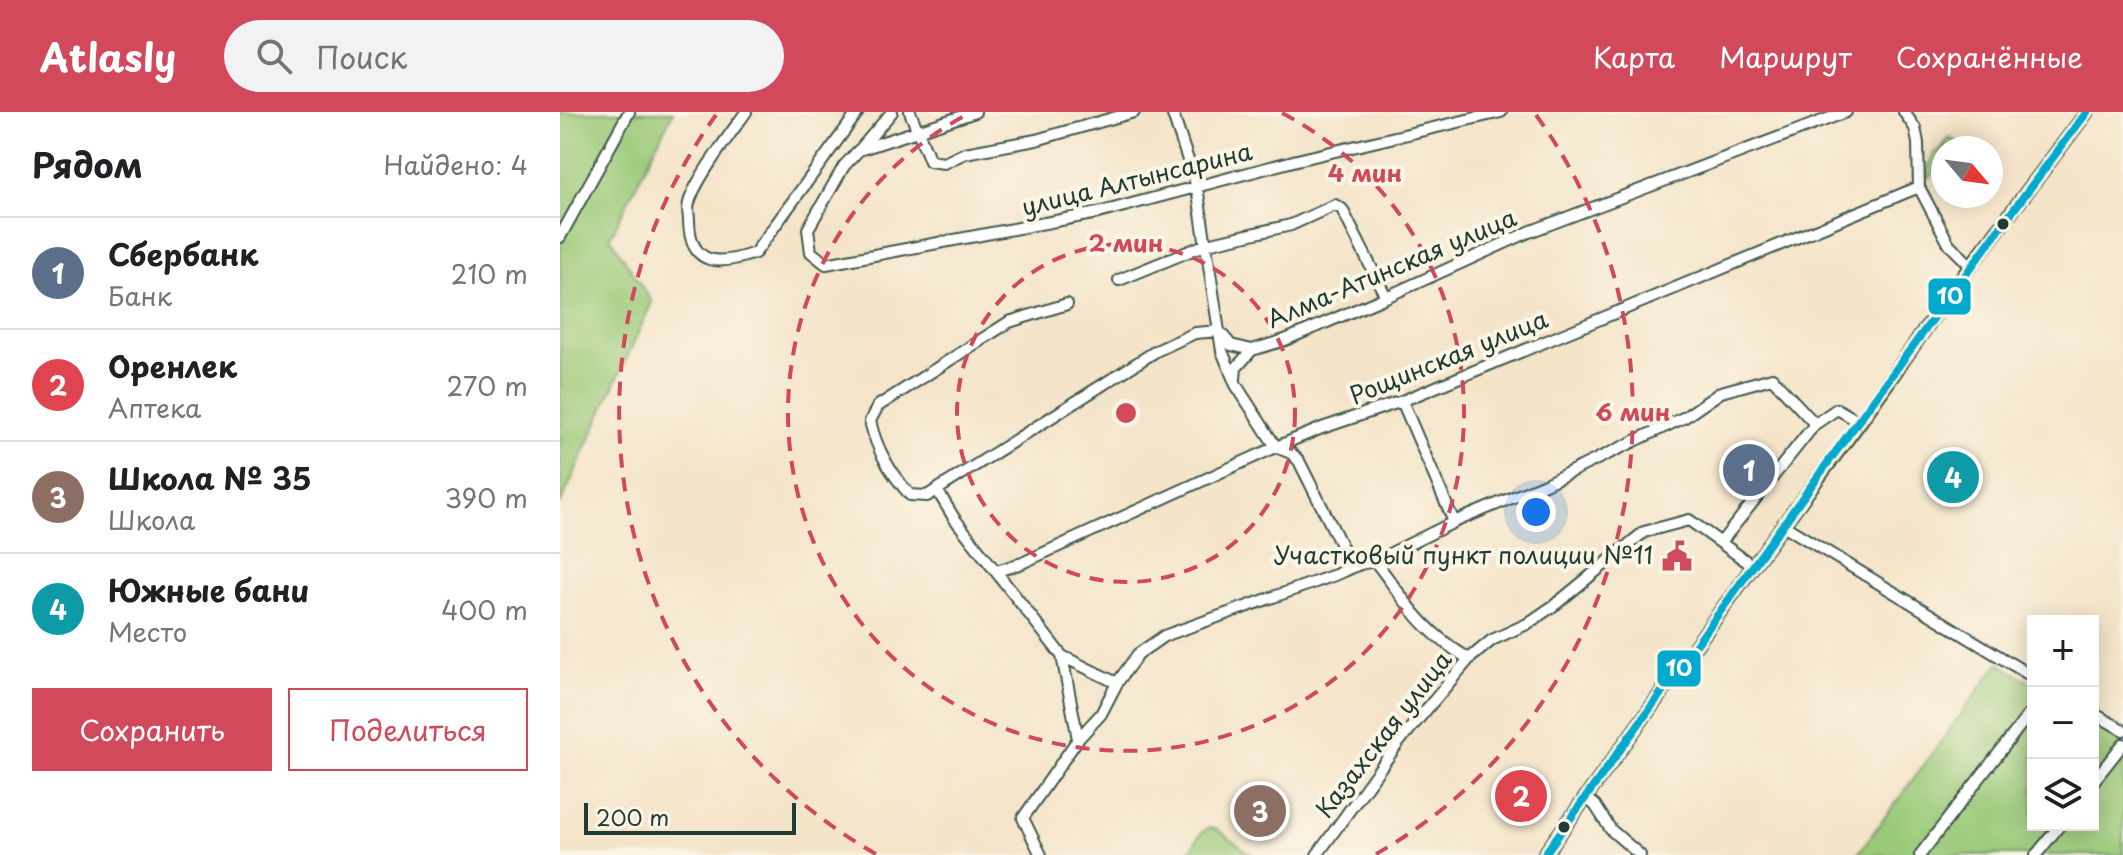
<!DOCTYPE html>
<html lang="ru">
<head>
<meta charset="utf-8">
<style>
	body { margin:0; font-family:"Playpen Sans",sans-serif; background:#f2f2f2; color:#202124 }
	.controls { position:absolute; right:24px; bottom:24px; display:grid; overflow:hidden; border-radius:0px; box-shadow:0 4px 20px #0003 }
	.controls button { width:72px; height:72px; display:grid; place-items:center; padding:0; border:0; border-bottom:2px solid #e0e0e0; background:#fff; color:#202124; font:40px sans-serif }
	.compass { position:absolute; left:1371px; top:24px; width:72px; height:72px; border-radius:50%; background:#fff; box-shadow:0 4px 20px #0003; rotate:119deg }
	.scale { position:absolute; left:24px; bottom:20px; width:212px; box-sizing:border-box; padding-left:8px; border:4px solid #1f3d34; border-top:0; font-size:22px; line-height:28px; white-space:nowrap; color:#1f3d34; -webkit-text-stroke:6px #fcf5e5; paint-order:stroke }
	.you { position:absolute; left:976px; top:400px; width:28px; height:28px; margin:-20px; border:6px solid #fff; border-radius:50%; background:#1a73e8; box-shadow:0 0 0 12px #1a73e833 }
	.badge { display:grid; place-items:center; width:52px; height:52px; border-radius:50%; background:#d1495b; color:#fff; font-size:26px; font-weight:700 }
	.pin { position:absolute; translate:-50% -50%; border:4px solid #fff; box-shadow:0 2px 8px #0006 }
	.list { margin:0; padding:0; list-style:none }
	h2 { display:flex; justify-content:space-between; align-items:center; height:104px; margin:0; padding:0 32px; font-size:34px }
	h2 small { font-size:26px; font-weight:400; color:#757577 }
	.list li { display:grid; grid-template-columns:52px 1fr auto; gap:24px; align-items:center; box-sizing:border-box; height:112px; padding:0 32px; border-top:2px solid #e0e0e0 }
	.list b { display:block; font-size:30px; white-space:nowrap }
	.list p { margin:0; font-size:26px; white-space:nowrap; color:#757577 }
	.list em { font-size:26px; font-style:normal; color:#757577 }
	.actions { display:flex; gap:16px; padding:24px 32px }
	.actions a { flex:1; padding:18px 0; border:2px solid #d1495b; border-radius:0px; text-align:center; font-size:28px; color:#d1495b }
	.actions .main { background:#d1495b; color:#fff }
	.icon { flex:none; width:44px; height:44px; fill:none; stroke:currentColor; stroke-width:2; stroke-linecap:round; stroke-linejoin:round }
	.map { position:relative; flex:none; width:1563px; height:743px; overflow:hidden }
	header { display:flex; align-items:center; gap:48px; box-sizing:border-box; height:112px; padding:0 40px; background:#d1495b; color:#fff }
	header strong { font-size:38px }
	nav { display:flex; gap:44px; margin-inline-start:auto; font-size:28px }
	.search { width:560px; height:72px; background:#f2f2f2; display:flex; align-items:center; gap:20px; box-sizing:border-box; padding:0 28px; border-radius:44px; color:#757577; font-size:30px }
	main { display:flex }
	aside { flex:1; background:#fff }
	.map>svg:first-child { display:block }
</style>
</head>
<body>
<header>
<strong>Atlasly</strong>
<div class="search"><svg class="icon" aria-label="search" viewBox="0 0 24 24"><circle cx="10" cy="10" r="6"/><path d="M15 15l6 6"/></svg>Поиск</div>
<nav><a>Карта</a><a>Маршрут</a><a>Сохранённые</a></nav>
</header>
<main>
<aside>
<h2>Рядом<small>Найдено: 4</small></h2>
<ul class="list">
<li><span class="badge" style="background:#5c6f8a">1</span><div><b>Сбербанк</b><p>Банк</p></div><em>210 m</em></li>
<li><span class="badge" style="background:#e0444e">2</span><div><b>Оренлек</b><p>Аптека</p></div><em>270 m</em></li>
<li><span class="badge" style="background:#8d6e63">3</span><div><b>Школа № 35</b><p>Школа</p></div><em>390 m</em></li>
<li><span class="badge" style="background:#0f9aa8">4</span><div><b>Южные бани</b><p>Место</p></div><em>400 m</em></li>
</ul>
<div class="actions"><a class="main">Сохранить</a><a>Поделиться</a></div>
</aside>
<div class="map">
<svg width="1563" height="743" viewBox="0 0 1563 743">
	<rect width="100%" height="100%" fill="#fcf5e5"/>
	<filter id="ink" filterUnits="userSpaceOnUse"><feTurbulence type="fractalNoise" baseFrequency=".0125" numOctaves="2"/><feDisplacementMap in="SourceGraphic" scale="16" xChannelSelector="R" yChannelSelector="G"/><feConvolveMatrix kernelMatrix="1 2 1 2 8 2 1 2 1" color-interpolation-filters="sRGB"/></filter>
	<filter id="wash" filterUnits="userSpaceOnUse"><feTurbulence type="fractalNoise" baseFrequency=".006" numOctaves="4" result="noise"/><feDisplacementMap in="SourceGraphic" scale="32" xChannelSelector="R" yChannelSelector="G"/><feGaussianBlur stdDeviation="1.8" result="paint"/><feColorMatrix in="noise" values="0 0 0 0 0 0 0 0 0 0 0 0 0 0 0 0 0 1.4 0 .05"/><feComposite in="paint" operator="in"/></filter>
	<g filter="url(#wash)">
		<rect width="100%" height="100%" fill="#f4e4c9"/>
		<path fill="#9ac978" stroke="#5c8356" stroke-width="2" d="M0 0H113L50 125 92 190 0 393Z
			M1390 25 1398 31 1394 36H1383V56L1379 54 1370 66 1366 61 1374 41 1379 39Z
			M1439 551 1473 572V713H1533V610L1563 629V743H1297Z
			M686 691 718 714 707 729 675 706Z
			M649 716 658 718 692 743H627L642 720Z"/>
	</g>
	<g filter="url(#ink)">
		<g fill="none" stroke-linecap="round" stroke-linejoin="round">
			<g stroke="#3f564a" stroke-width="14">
				<path id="minor" d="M186 0C171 21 135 68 129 91 127 96 129 104 129 109 130 156 161 153 195 141L298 0
					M350 0 370 49 384 51 405 41 476 28 574 0
					M415 0 299 38 284 54 248 117 251 140 266 152 538 101 737 48 941 0
					M612 0 637 75 662 239 676 273 716 335 731 341 739 349 792 455
					M1344 0 1355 16 1358 31 1359 75 1389 132 1411 154
					M302 35 332 0
					M0 125 69 0
					M559 168 647 132 731 113 775 93 782 97 826 185
					M507 192 449 210 318 294 310 309C317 339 330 360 350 383L367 384 596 239 635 221 659 219 671 233 692 238 725 228 826 185 969 120 1286 0
					M675 267 676 256 692 238
					M842 289 894 410
					M377 378 394 406 502 544 557 571
					M1223 413 1473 565
					M1162 429 1255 312
					M815 449C848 492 860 517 909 547
					M437 459 462 451 716 335 762 316 842 289 1359 75
					M502 544 518 627
					M1533 601 1563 618
					M1533 670 1563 632
					M1026 686 1035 693 1051 718 1080 743
					M481 743 463 706 518 627 541 602 557 571 578 542 604 524 775 463 800 452 815 449 894 410 985 372 1125 305 1161 280 1212 266 1255 312 1277 297 1300 310
					M757 743 839 630 909 547 932 528 967 512 996 492 1084 420 1129 408 1193 454
					M1360 743 1473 597
					M1476 743 1500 713"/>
			</g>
			<g stroke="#3f564a" stroke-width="16">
				<path id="major" d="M984 743 1223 413 1300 310 1392 179 1527 0"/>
			</g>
			<use href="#minor" stroke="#fff" stroke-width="10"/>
			<use href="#major" stroke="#ecc569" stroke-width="12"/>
			<g stroke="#fcf5e5" stroke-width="14">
				<path id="bus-1" d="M984 743C1164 495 1342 245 1527 0"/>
			</g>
			<use href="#bus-1" stroke="#00a9ce" stroke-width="8"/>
		</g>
	</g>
	<g fill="none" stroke="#d1495b" stroke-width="4" stroke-dasharray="14 10">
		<circle cx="566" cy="301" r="169"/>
		<path d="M722 1A338 338 0 1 1 410 1"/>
		<path d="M316 742A507 507 0 0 1 156 3M976 3A507 507 0 0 1 816 742"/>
	</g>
	<defs>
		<g id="civic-bare" transform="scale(2.4)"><path d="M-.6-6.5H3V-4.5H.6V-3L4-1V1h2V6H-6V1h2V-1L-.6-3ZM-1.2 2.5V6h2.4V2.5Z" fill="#d1495b" stroke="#fcf5e5" stroke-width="2.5" paint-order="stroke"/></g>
	</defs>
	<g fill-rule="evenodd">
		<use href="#civic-bare" x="1117" y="444"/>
	</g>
	<g fill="#1f3d34" stroke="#fcf5e5" stroke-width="3">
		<circle cx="1443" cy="112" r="7"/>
		<circle cx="1004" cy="715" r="7"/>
	</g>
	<g text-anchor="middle" stroke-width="8" stroke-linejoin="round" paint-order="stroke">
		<g font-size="24" fill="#1f3d34" stroke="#fcf5e5">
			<text transform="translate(577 68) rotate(-14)" y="8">улица Алтынсарина</text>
			<text transform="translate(832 157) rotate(-23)" y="8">Алма-Атинская улица</text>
			<text transform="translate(889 246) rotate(-22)" y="8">Рощинская улица</text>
			<text transform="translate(824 623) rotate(-52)" y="8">Казахская улица</text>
		</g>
		<g font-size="24" fill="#1f3d34" stroke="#fcf5e5" text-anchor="end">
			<text x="1093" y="452">Участковый пункт полиции №11</text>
		</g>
	</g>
	<circle cx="566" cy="301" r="12" fill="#d1495b" stroke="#fcf5e5" stroke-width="4"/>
	<g font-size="24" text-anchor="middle" font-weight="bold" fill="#d1495b" stroke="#fcf5e5" stroke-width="8" stroke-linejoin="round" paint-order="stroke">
		<text x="805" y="70">4 мин</text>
		<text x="566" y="140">2 мин</text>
		<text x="1073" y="309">6 мин</text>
	</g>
	<g stroke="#fcf5e5" stroke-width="3">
		<rect x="1367" y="165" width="45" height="39" rx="8" fill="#00a9ce"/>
		<rect x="1096" y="537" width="46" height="39" rx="8" fill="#00a9ce"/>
	</g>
	<g font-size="22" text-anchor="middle" font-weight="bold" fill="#fff">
		<text x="1390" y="192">10</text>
		<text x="1119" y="564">10</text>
	</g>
</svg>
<div class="controls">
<button>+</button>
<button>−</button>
<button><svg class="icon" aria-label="layers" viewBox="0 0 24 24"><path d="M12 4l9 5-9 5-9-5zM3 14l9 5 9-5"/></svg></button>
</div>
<svg class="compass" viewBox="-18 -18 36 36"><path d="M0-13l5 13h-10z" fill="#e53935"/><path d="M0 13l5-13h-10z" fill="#757577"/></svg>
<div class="scale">200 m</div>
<div class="you"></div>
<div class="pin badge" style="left:1189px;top:358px;background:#5c6f8a">1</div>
<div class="pin badge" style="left:961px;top:684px;background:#e0444e">2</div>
<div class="pin badge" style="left:700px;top:699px;background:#8d6e63">3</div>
<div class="pin badge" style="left:1393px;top:365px;background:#0f9aa8">4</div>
</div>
</main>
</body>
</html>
